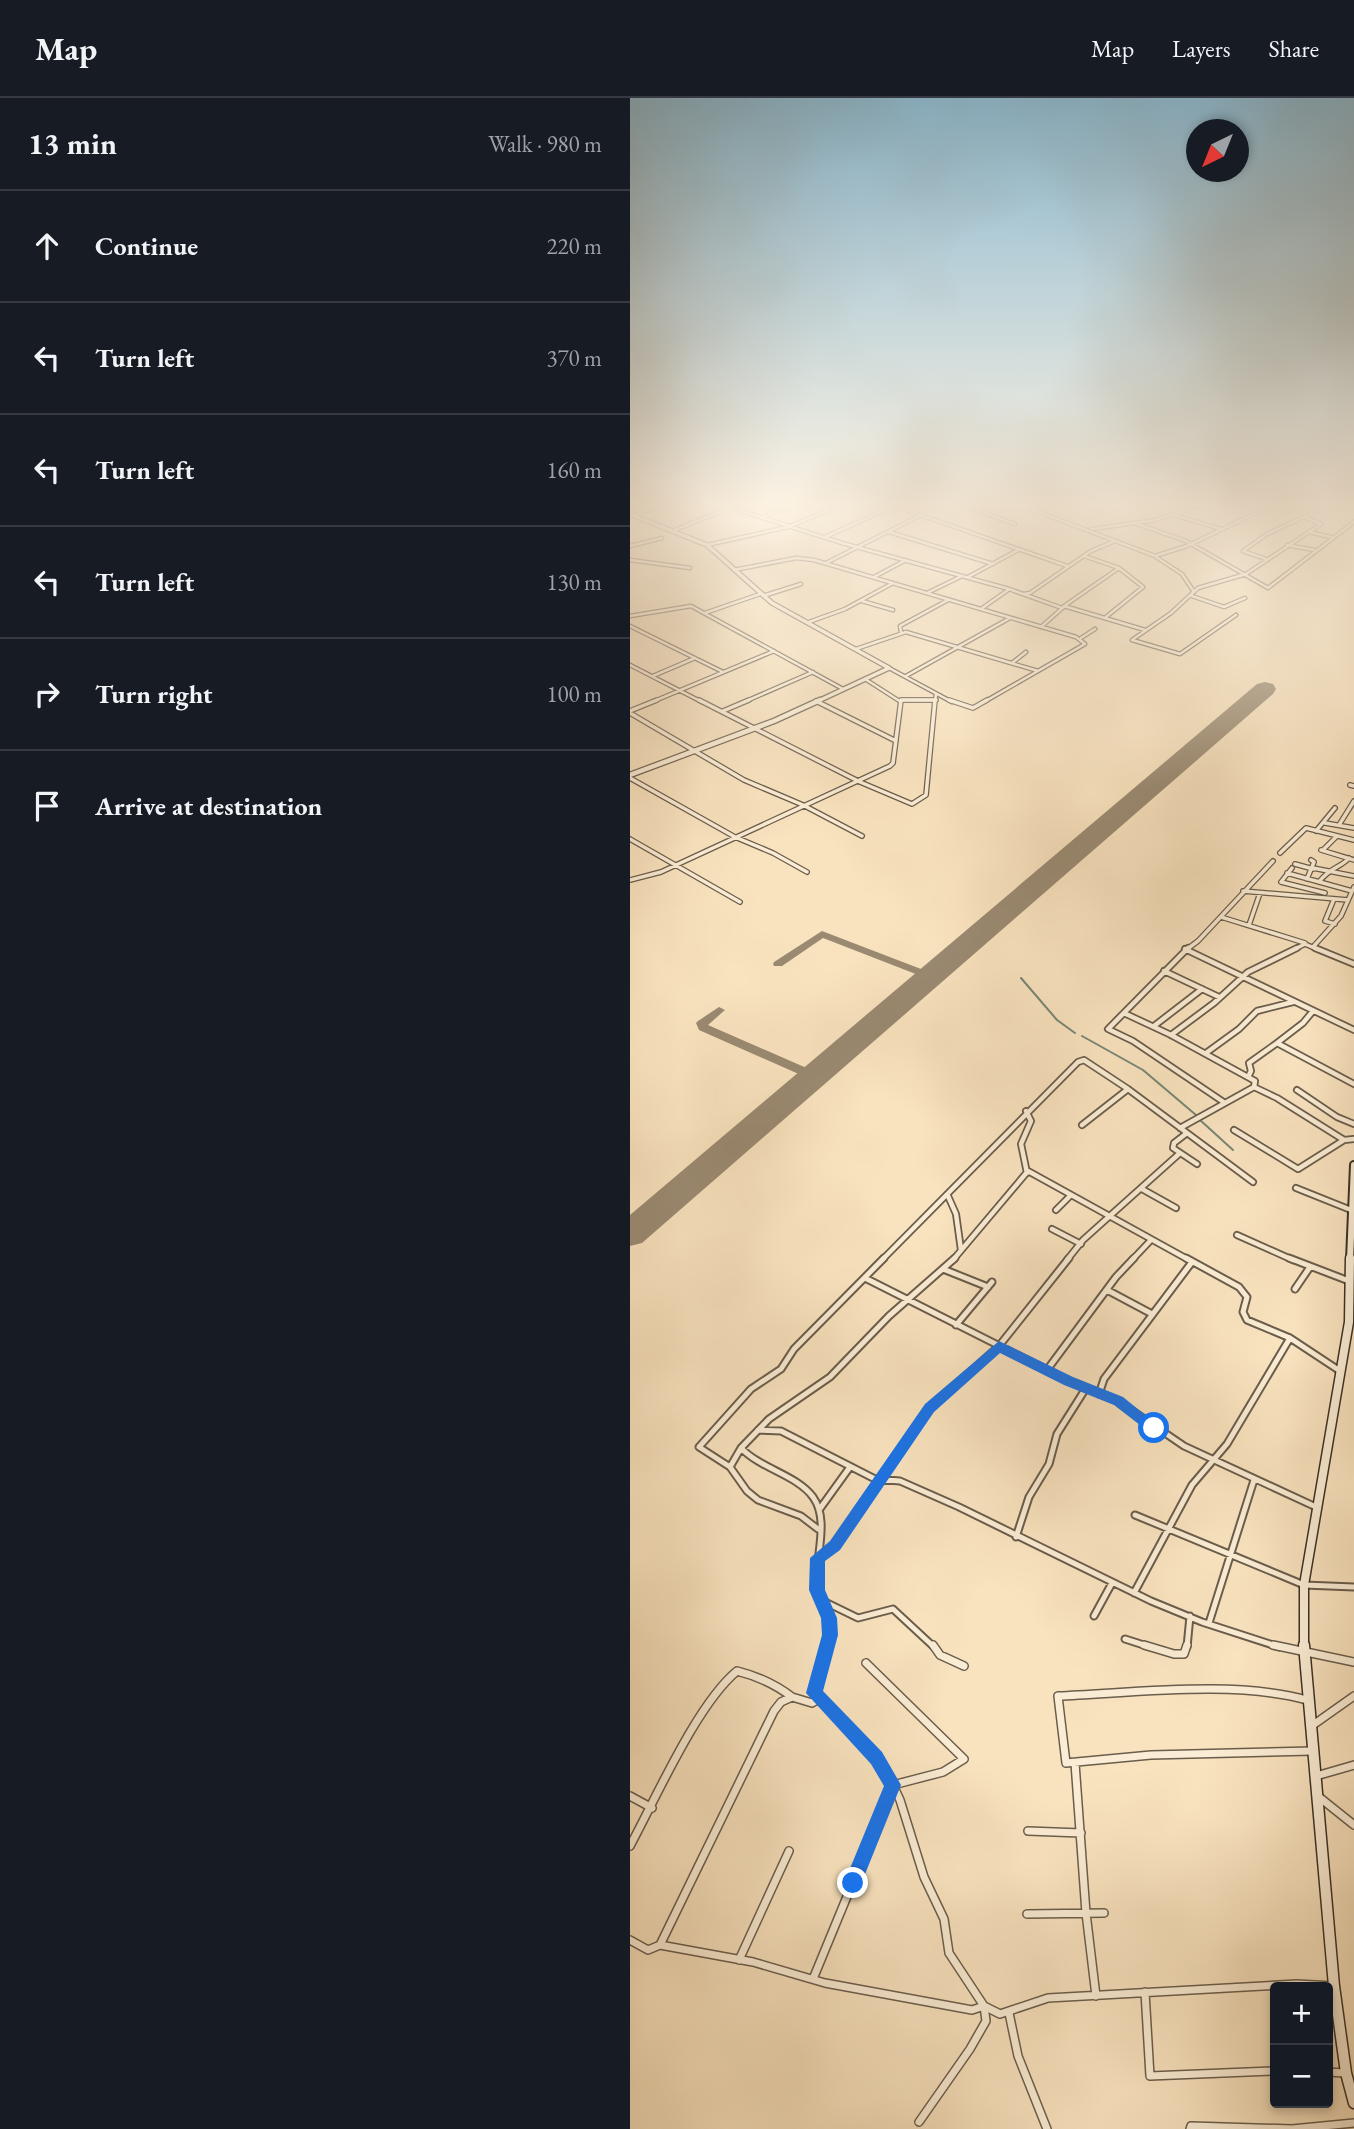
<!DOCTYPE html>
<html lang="en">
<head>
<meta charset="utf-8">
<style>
	body { margin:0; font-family:"EB Garamond",serif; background:#20242c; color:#f1f3f6 }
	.controls { position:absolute; right:21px; bottom:21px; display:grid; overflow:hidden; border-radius:7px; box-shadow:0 4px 10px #0003 }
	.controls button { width:63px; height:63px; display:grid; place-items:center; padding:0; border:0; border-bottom:2px solid #363941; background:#171b24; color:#f1f3f6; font:35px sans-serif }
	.compass { position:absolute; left:556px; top:21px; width:63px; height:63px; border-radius:50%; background:#171b24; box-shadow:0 4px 10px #0003; rotate:223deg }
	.stop { position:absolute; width:21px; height:21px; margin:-16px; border:5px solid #1a73e8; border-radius:50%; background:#fff }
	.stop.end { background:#1a73e8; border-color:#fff; box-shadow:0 2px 7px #0008 }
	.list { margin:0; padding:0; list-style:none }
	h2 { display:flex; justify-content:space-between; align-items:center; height:91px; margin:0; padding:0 28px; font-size:30px }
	h2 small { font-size:23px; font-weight:400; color:#9ea1a6 }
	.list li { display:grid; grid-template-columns:46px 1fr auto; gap:21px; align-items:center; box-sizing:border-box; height:112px; padding:0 28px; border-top:2px solid #363941 }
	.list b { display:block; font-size:26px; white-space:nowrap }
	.list em { font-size:23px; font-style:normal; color:#9ea1a6 }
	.icon { flex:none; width:38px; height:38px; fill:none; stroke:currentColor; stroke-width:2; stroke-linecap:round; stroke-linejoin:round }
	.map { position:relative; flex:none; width:724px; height:2031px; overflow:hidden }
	header { display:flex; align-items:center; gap:42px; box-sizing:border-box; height:98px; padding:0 35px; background:#171b24; border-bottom:2px solid #363941 }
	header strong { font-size:33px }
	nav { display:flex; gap:38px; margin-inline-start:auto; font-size:24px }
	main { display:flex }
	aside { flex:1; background:#171b24 }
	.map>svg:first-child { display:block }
</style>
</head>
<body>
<header>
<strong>Map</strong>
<nav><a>Map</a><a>Layers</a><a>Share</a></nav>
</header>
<main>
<aside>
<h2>13 min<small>Walk · 980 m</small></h2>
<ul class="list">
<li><svg class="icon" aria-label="ahead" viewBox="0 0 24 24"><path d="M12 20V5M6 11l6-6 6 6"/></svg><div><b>Continue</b></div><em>220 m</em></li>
<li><svg class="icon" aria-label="left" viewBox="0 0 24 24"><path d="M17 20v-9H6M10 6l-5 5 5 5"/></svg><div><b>Turn left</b></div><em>370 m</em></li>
<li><svg class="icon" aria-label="left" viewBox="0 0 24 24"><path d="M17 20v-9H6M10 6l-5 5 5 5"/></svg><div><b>Turn left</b></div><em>160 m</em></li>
<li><svg class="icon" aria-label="left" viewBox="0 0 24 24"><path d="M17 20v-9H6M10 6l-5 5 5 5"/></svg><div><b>Turn left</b></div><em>130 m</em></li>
<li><svg class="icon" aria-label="right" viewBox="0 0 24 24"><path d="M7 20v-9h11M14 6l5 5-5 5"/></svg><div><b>Turn right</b></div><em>100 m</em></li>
<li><svg class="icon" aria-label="arrive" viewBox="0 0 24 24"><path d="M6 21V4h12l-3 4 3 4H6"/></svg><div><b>Arrive at destination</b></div></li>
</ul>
</aside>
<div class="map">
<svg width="724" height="2031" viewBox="0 0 724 2031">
	<rect width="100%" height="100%" fill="#f9e3bf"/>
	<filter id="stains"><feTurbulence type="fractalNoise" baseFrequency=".00286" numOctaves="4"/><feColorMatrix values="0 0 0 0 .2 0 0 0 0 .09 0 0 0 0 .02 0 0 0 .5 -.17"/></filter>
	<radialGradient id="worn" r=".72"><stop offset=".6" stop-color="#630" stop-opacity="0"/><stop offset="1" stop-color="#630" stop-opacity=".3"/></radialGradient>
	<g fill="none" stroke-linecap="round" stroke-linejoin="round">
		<path stroke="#768677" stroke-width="2" d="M391 880 427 922 445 935
			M452 938 513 972 566 1017
			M570 1022 603 1052"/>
		<path fill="#9a8a72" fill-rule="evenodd" d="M192 833 304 876 306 878 300 881 296 880 193 840 152 868H144L143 866 144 864Z
			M89 909 95 912 78 927 188 975 190 978 188 981H180L69 932 66 925 68 923Z"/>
		<path fill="#9a8a72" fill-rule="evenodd" d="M635 584 643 586 646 591 643 596 12 1145 0 1148V1117L627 586Z"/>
		<g stroke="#6a5d4c" stroke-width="5">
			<path id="minor-far4" d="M83 404 212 445 379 491 432 510
				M145 404 160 409
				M253 404 437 468
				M323 404 385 426
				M382 404 525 458 557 448 649 404
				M444 404 464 409 492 404
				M401 410 417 404
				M5 417 41 404
				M544 417 591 431
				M132 419 173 404
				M504 425 556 443 638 490 724 424
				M462 431 526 422 579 404
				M45 432 99 410
				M259 434 363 466
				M679 434 701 439
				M195 439 264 408
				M77 447 158 429 218 404
				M657 447 684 452
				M0 448 32 440
				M526 459 552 476 564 494
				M636 461 613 453 637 436 706 404
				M0 462 60 470
				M196 465 291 417
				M104 472 166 460 184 462 446 539 455 546 354 604
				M244 479 276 462
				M338 479 388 452
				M297 495 330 479
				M394 496 400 495 461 453 485 443
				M133 498 171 486
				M562 498 594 509 615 500
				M232 503 263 512
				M434 508 515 532
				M351 511 378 492
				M75 515 130 496
				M606 517 550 556 502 542 541 515 568 490 616 476 691 426 674 419
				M0 518 61 508 213 591
				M476 519 513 489 489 470
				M179 524 215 511 263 485
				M0 528 93 574
				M411 529 437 506 489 470 454 458
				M271 534 270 528 318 502
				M451 540 465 531
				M226 551 276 534 408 573
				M382 565 396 554
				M0 567 72 604
				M259 570 322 604
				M23 578 65 560
				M276 578 380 520
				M235 581 271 604
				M272 602H306
				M22 604 144 553
				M114 604 183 574
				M305 604 306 596"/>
		</g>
		<g stroke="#6a5d4c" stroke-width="6">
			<path id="minor-far3" d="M69 602 230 684 282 706 296 697 305 602
				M272 602H306
				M319 602 343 610 357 602
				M186 603 266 643
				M0 613 27 602
				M93 613 119 602
				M0 615 114 682 173 707 232 738
				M0 680 105 739 143 755 177 774
				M720 687 724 688
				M695 725 724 730
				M709 727 724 703
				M686 733 705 710
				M0 741 110 804
				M691 752 724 762
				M693 752 706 739
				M650 755 676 730 724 742
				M665 766 683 771
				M662 770 651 784 695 795
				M683 770 724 778
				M657 775 722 793
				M677 781 684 764 681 762
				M0 782 31 774 260 668 263 665 271 602
				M689 784C700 769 712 769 719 760
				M613 793 718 802
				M704 801 695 823 705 826
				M591 819 675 845
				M619 827 630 795
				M683 849 711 818 724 789
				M556 852 568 843 643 763
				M663 852 675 846 689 852"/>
		</g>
		<g stroke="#6a5d4c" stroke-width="8">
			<path id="minor-far2" d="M558 850 478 931 503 943 595 1005
				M685 850 724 866
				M555 851 724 932
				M534 873 589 899
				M496 916 541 937 625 983 624 989 550 1030
				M524 928 572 891
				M541 937 584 905 618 874 667 850
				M647 945 673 925 683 913
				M576 955 609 931 627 913 663 904
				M618 979 621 973 619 965 647 945 724 986
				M624 989 647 1000 714 1042
				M667 992 707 1019 724 1026
				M396 1013 401 1023 391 1046 397 1075
				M452 1027 498 991
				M604 1032 668 1071 714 1042 724 1041
				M557 1035 544 1045 543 1050 567 1066
				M666 1090 721 1112
				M512 1091 546 1110
				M318 1098 326 1116 331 1152
				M426 1112 440 1098
				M422 1131 451 1146
				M607 1137 663 1162
				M252 1162 448 964 454 962 498 991 623 1084
				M323 1162 398 1073 559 1162
				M437 1162 453 1142 550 1055
				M502 1162 521 1142"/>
		</g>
		<g stroke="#6a5d4c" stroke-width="9">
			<path id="minor-far1" d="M556 1160 609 1189 617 1199 613 1214 617 1222 660 1240 710 1273
				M659 1160 719 1183
				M313 1171 358 1189
				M235 1180 439 1283 488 1303 554 1348 686 1409
				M665 1191 680 1169
				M477 1192 522 1216
				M326 1227 362 1184
				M417 1272 486 1179 504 1160
				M469 1296 474 1281 562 1164
				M128 1332 151 1333 245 1381 270 1383 329 1409 521 1503 572 1524 649 1549
				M111 1350C131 1371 167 1377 183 1399 201 1424 183 1462 188 1491 192 1511 204 1527 197 1549
				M100 1369 111 1350 139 1321 200 1279 259 1218 325 1160
				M189 1412 220 1369
				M505 1417 674 1487 724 1489
				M188 1431 171 1418 128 1402 117 1393 100 1369 69 1349 121 1291 151 1271 164 1251 254 1160
				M386 1439 399 1399 419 1366 427 1336 456 1290
				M189 1460 205 1447 300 1310 369 1248 439 1160
				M504 1495 562 1387 597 1346 660 1240
				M191 1502 228 1520 263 1511 304 1549
				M464 1518 482 1485
				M579 1525 624 1382
				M495 1541 520 1549
				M557 1549 560 1518"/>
		</g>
		<g stroke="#6a5d4c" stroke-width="10">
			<path id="minor" d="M198 1547 186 1581 184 1595 257 1674 270 1702 294 1779 314 1821 319 1855 354 1908 356 1923 340 1951 289 2024
				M303 1547 310 1557 334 1568
				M514 1547 544 1556H554L557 1547
				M643 1547 724 1564
				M189 1601 182 1605 162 1599 151 1604 144 1613 30 1847 123 1864 195 1885 342 1912 354 1908 370 1916 418 1900 667 1886 703 1888
				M677 1602C606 1582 503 1595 428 1598L436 1665 521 1657 682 1653
				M683 1627 724 1598
				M445 1665 456 1815 466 1898
				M686 1678 724 1667
				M0 1698 22 1710
				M689 1699 724 1727
				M398 1733 451 1735
				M0 1748C26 1700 67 1606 107 1573 127 1578 145 1586 162 1599
				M397 1816 474 1815
				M0 1842 18 1852 30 1847
				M109 1862 159 1753
				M183 1881 263 1687 313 1674 334 1661 236 1565
				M515 1894 520 1978 645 1973
				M379 1915 388 1958 417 2031
				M698 1974 715 1975
				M560 2031 561 2028 662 2031 724 2025"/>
		</g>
		<g stroke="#6a5d4c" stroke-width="6">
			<path id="tertiary-far1" d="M0 416 77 447 142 505 259 570
				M186 604 259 570"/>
		</g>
		<g stroke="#6a5d4c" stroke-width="7">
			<path id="tertiary" d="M0 677 144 623 190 602"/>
		</g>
		<g stroke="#3a3025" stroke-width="10">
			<path id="secondary-far2" d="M720 1162 724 1067"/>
		</g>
		<g stroke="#3a3025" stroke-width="11">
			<path id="secondary-far1" d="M674 1549V1487L719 1224 720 1160"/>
		</g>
		<g stroke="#3a3025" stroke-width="13">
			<path id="secondary" d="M674 1547 704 1888 716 1975 724 2005"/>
		</g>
		<use href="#minor-far4" stroke="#fbedd5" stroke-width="2.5"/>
		<use href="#minor-far3" stroke="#fbedd5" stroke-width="3.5"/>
		<use href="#minor-far2" stroke="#fbedd5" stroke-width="4.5"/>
		<use href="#minor-far1" stroke="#fbedd5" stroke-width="5"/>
		<use href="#minor" stroke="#fbedd5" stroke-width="7"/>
		<use href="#tertiary-far1" stroke="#fbedd5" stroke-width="3.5"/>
		<use href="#tertiary" stroke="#fbedd5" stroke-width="4.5"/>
		<use href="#secondary-far2" stroke="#fbedd5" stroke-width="6"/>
		<use href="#secondary-far1" stroke="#fbedd5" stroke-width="8"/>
		<use href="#secondary" stroke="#fbedd5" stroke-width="10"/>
	</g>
	<linearGradient id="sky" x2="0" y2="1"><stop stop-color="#8ab8d0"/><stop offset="0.59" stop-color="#fcf2e2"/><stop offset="1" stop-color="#fcf2e2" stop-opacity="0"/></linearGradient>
	<rect width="724" height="689" fill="url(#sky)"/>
	<path fill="#1a73e8" d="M369 1243 443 1279 493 1299 531 1330 524 1336 519 1334 484 1307 434 1287 370 1255 304 1314 210 1452 195 1463V1492L207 1520 208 1537 193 1593 252 1654 271 1687 229 1791 223 1794 216 1791 214 1785 254 1688 241 1666 176 1595 192 1537 191 1520 179 1492 180 1460 200 1443 295 1306Z"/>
	<rect width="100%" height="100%" filter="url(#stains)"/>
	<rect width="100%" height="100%" fill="url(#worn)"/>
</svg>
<div class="controls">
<button>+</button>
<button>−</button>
</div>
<svg class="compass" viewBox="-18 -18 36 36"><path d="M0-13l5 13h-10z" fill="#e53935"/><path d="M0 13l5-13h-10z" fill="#9ea1a6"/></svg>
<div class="stop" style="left:524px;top:1330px"></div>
<div class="stop end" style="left:223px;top:1785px"></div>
</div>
</main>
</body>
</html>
